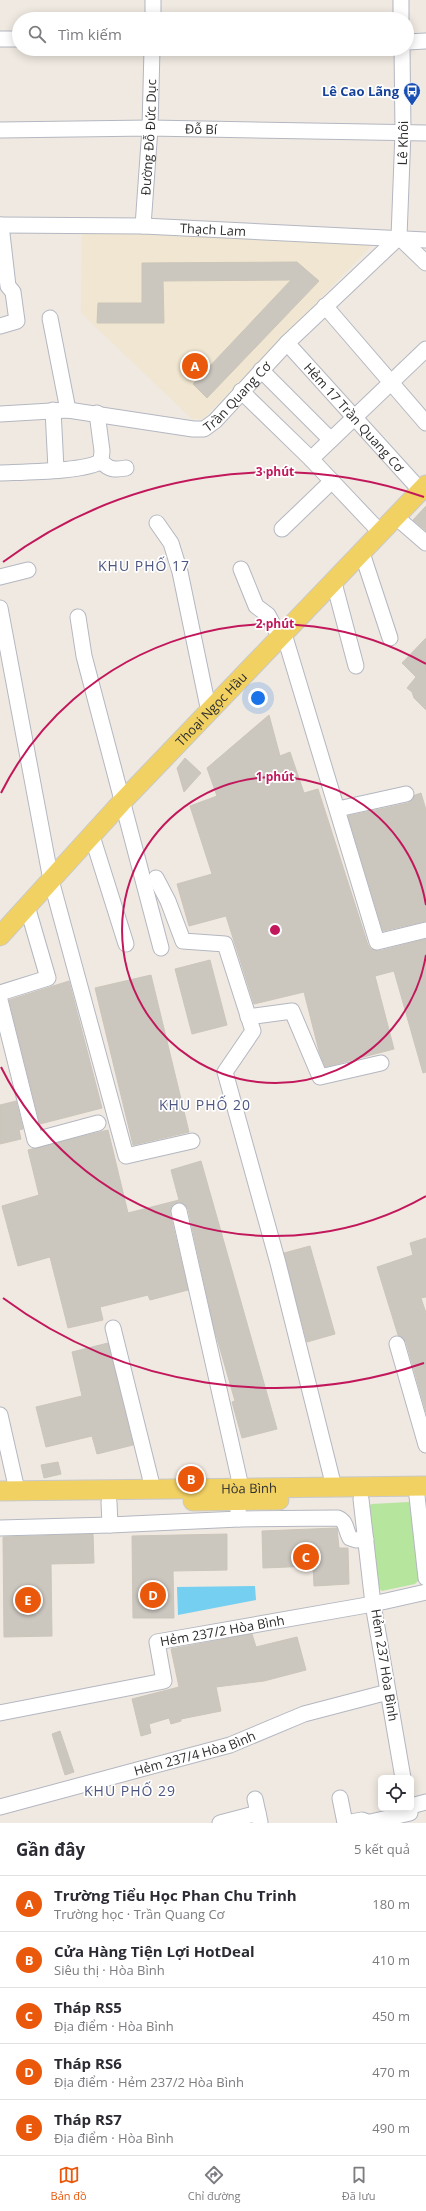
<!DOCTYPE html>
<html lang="vi">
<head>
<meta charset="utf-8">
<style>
	body { margin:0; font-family:"Open Sans",sans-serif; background:#f2f2f3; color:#2b2b33 }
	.controls { position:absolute; right:12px; bottom:12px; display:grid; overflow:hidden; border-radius:6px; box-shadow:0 2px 10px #0003 }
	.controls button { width:36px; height:36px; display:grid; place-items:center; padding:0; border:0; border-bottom:1px solid #e1e1e2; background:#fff; color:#2b2b33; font:20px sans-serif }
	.you { position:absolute; left:258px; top:698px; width:14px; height:14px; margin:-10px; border:3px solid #fff; border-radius:50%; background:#1a73e8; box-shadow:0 0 0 6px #1a73e833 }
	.badge { display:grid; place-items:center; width:26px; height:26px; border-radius:50%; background:#ea580c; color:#fff; font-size:13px; font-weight:700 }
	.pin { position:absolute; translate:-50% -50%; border:2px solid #fff; box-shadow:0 1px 4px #0006 }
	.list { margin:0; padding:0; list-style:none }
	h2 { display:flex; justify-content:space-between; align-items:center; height:52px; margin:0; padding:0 16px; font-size:17px }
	h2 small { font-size:13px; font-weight:400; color:#7c7c81 }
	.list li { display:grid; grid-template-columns:26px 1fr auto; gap:12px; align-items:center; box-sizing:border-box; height:56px; padding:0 16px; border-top:1px solid #e1e1e2 }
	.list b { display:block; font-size:15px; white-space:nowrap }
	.list p { margin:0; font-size:13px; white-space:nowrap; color:#7c7c81 }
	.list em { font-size:13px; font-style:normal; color:#7c7c81 }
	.icon { flex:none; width:22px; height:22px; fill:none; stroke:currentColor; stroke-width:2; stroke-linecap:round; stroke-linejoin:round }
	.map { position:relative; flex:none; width:426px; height:1823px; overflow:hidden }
	.search { position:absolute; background:#fff; box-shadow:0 2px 10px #0003; left:12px; right:12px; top:12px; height:44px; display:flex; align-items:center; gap:10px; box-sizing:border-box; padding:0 14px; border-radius:22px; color:#7c7c81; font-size:15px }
	.sheet { height:332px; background:#fff }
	nav { display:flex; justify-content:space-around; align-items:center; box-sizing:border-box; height:56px; border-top:1px solid #e1e1e2; background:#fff; font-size:11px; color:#7c7c81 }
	nav a { display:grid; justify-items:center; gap:2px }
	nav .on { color:#ea580c }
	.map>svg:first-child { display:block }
</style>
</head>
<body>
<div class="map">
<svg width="426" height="1823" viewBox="0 0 426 1823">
	<rect width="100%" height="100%" fill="#efe9e1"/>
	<path fill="#f0e6d1" d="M82 231 380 237 203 419H192L81 313Z"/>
	<path fill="#b6e59e" d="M409 1502 412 1504 421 1578 415 1584 382 1591 378 1588 368 1506 372 1504Z"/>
	<path fill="#75cff0" d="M255 1586 256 1600 178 1615 177 1587Z"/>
	<path fill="#cbc7bf" stroke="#cbc5ba" d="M297 262 319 281 207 398 193 384 291 280 163 281 164 323H97L98 303H142V263Z
		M426 506V531L413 520Z
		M426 638V710L414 698 412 692 407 688 416 677 402 663Z
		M269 715 280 756 290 752 304 793 318 789 368 945 371 949 379 951 426 939V1072L423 1073 394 971 375 976 394 1049 325 1067 319 1051 304 992 254 1004 226 916 189 926 177 884 212 874 190 806 217 796 207 768Z
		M185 758 201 773 184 792 177 768Z
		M421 793 426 810V921L383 931 348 816 408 803 412 800 415 795Z
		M210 960 227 1025 192 1034 175 969Z
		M151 975 189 1132 133 1145 95 988Z
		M69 981 102 1108 40 1124 9 1000Z
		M16 1101 23 1129 19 1130 21 1139 0 1144V1105Z
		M108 1130 128 1213 179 1200 171 1170 201 1161 277 1429 242 1438 232 1402 235 1401 214 1328 188 1209 182 1203 173 1204 170 1213 188 1290 150 1300 148 1295 100 1307 103 1320 68 1328 50 1257 18 1266 2 1206 39 1195 28 1150Z
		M426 1238V1297L421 1298 426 1313V1412L406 1342 398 1335 377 1267 413 1255 410 1243Z
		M310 1246 335 1334 307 1342 284 1253Z
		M108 1343 133 1445 97 1454 92 1436 46 1447 36 1407 82 1396 72 1352Z
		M58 1462 61 1474 44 1478 41 1465Z
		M337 1528 339 1548H348L349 1584 314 1586 313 1566 263 1568 262 1531Z
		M93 1534 94 1563 51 1564 52 1636 4 1637 3 1537Z
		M227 1534V1570L173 1571 174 1618H133L132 1536Z
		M252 1634 256 1647 297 1637 306 1670 264 1681 216 1687 221 1711 181 1719V1721L171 1724 169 1718 149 1724 151 1733 141 1736 132 1699 179 1687 171 1649Z
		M60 1731 74 1772 65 1775 52 1734Z"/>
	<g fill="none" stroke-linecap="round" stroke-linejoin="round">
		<g stroke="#b4b7c1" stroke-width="17">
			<g id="minor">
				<path d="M401 0V19"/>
				<path d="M153 19V0"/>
				<path d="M0 39H19"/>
				<path d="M407 42 426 41"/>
				<path id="s1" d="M0 130 150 128 426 133"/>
				<path id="s2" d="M0 225 143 226 426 240"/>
				<path id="s3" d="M143 226 150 128 152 49"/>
				<path id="s4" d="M399 237 403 132 402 49"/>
				<path d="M399 237 426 263"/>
				<path d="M325 306 426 423"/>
				<path d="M50 318 68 410"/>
				<path d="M0 326 17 321 13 292 8 286 1 225"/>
				<path id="s5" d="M287 343 421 491"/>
				<path d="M261 370 331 440"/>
				<path d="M241 391 311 459 381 533"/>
				<path d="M53 410 56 469"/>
				<path id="s6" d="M0 414 68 410 193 429H204L215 421 287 343 399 237"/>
				<path d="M311 459 426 349"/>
				<path d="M101 461C109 470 115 470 126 468"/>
				<path d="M0 473C20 472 87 472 101 461L102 451 97 413"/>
				<path d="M396 517 426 543"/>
				<path d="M157 523 171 543 180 572 209 712"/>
				<path d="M282 529 332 481"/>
				<path d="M362 553 390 638"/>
				<path d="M241 569 256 606 268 615 280 638"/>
				<path d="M0 577 28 570"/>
				<path d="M334 583 356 666"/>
				<path d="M0 608 51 880 126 1156 192 1141"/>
				<path d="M78 617 84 656 161 948"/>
				<path d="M284 634 377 942 426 930"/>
				<path d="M338 809 406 794"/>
				<path d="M92 836 126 944"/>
				<path d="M156 878 168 901 183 941 225 944 253 1031 225 1072 278 1263 334 1487"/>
				<path d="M0 993 48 978 27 906"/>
				<path d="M0 1000 35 1140 98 1123"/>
				<path d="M248 1017 292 1011 320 1077 381 1063"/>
				<path d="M179 1211 241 1487"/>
				<path d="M113 1328 153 1489"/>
				<path d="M397 1344 426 1445"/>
				<path d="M0 1415 17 1490"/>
				<path d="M416 1487 426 1578"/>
				<path d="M237 1501 239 1519 338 1518C347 1522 345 1529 350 1538L356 1540 366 1539"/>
				<path d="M109 1502 110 1525 239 1519"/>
				<path d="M0 1528 110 1525"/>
				<path id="s7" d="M0 1713 164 1681 157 1642 373 1604 361 1499"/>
				<path d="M403 1778 373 1604 426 1592"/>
				<path d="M340 1798 345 1823 362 1820 367 1822"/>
				<path d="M255 1799 260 1822"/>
				<path d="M411 1806 426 1802"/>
				<path id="s8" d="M0 1807 230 1745 304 1714 388 1692"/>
				<path d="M220 1823 258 1813"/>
				<path d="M366 1823 410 1813"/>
			</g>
		</g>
		<g stroke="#c9c9c9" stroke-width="21">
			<g id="major">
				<path id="s9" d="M0 936 121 803 426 485"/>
				<path id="s10" d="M0 1491 426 1486"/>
				<path d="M193 1501 279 1500"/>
			</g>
		</g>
		<use href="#minor" stroke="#fff" stroke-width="15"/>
		<use href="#major" stroke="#f2d163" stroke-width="19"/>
	</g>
	<g fill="none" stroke="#c2185b" stroke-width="2">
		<path d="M426 955A153 153 0 1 1 426 905"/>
		<path d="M426 1196A306 306 0 0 1 1 1067M1 793A306 306 0 0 1 426 664"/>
		<path d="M424 1363A458 458 0 0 1 3 1298M3 562A458 458 0 0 1 424 497"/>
	</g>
	<defs>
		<g id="bus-pin" transform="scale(0.9)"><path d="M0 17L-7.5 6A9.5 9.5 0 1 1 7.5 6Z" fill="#1a4fb4" stroke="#fff"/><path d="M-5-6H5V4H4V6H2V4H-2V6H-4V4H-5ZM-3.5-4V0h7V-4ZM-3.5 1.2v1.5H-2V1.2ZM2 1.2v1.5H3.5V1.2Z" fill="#fff"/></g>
	</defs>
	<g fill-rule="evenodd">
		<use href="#bus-pin" x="412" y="91"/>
	</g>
	<g text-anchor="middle" stroke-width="3.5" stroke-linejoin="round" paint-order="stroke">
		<g font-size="13" font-weight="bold" fill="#164399" stroke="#fff" text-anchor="end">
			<text x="399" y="96">Lê Cao Lãng</text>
		</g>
		<g font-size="13" fill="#2e2e2e" stroke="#fff">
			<text dy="5" stroke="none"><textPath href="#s1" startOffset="201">Đỗ Bí</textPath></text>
			<text dy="5" stroke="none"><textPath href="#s3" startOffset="89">Đường Đỗ Đức Dục</textPath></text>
			<text dy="5" stroke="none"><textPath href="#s4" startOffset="94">Lê Khôi</textPath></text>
			<text dy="5" stroke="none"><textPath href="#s2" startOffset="213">Thạch Lam</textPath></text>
			<text dy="5" stroke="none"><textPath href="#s6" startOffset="252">Trần Quang Cơ</textPath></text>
			<text dy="5" stroke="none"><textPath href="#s5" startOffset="100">Hẻm 17 Trần Quang Cơ</textPath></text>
			<text dy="5" stroke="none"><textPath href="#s9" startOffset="310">Thoại Ngọc Hầu</textPath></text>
			<text dy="5" stroke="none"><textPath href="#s10" startOffset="249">Hòa Bình</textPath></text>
			<text dy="5" stroke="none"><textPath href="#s7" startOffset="273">Hẻm 237/2 Hòa Bình</textPath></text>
			<text transform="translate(385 1665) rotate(81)" y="5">Hẻm 237 Hòa Bình</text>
			<text dy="5" stroke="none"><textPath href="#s8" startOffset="202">Hẻm 237/4 Hòa Bình</textPath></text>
		</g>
		<g font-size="14" letter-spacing="1" fill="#4d5680" stroke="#fff">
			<text x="144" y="571">KHU PHỐ 17</text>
			<text x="205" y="1110">KHU PHỐ 20</text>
			<text x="130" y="1796">KHU PHỐ 29</text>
		</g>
	</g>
	<circle cx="275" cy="930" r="6" fill="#c2185b" stroke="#fff" stroke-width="2"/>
	<g font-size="12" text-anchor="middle" font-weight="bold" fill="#c2185b" stroke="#fff" stroke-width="3.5" stroke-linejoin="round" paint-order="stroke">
		<text x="275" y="476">3 phút</text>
		<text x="275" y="628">2 phút</text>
		<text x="275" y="781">1 phút</text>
	</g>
</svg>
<div class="controls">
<button><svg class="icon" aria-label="locate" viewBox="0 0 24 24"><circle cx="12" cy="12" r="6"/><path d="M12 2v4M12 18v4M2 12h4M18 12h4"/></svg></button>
</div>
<div class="you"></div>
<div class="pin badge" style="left:195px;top:366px">A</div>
<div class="pin badge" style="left:191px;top:1479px">B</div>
<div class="pin badge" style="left:306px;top:1557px">C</div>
<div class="pin badge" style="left:153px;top:1595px">D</div>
<div class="pin badge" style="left:28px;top:1600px">E</div>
<div class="search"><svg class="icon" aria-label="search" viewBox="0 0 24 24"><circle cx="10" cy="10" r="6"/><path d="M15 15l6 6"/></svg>Tìm kiếm</div>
</div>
<section class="sheet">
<h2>Gần đây<small>5 kết quả</small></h2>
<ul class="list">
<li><span class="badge">A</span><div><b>Trường Tiểu Học Phan Chu Trinh</b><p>Trường học · Trần Quang Cơ</p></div><em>180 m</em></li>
<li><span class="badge">B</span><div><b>Cửa Hàng Tiện Lợi HotDeal</b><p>Siêu thị · Hòa Bình</p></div><em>410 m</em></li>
<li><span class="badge">C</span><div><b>Tháp RS5</b><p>Địa điểm · Hòa Bình</p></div><em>450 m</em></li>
<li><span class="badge">D</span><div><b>Tháp RS6</b><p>Địa điểm · Hẻm 237/2 Hòa Bình</p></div><em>470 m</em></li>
<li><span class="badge">E</span><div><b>Tháp RS7</b><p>Địa điểm · Hòa Bình</p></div><em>490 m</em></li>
</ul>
</section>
<nav>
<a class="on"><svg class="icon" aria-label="map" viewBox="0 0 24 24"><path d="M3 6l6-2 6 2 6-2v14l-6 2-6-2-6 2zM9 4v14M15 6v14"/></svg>Bản đồ</a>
<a><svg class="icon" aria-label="directions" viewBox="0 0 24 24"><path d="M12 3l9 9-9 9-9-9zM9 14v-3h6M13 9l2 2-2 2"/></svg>Chỉ đường</a>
<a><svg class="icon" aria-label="saved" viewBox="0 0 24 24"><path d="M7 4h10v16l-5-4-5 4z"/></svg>Đã lưu</a>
</nav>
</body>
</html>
